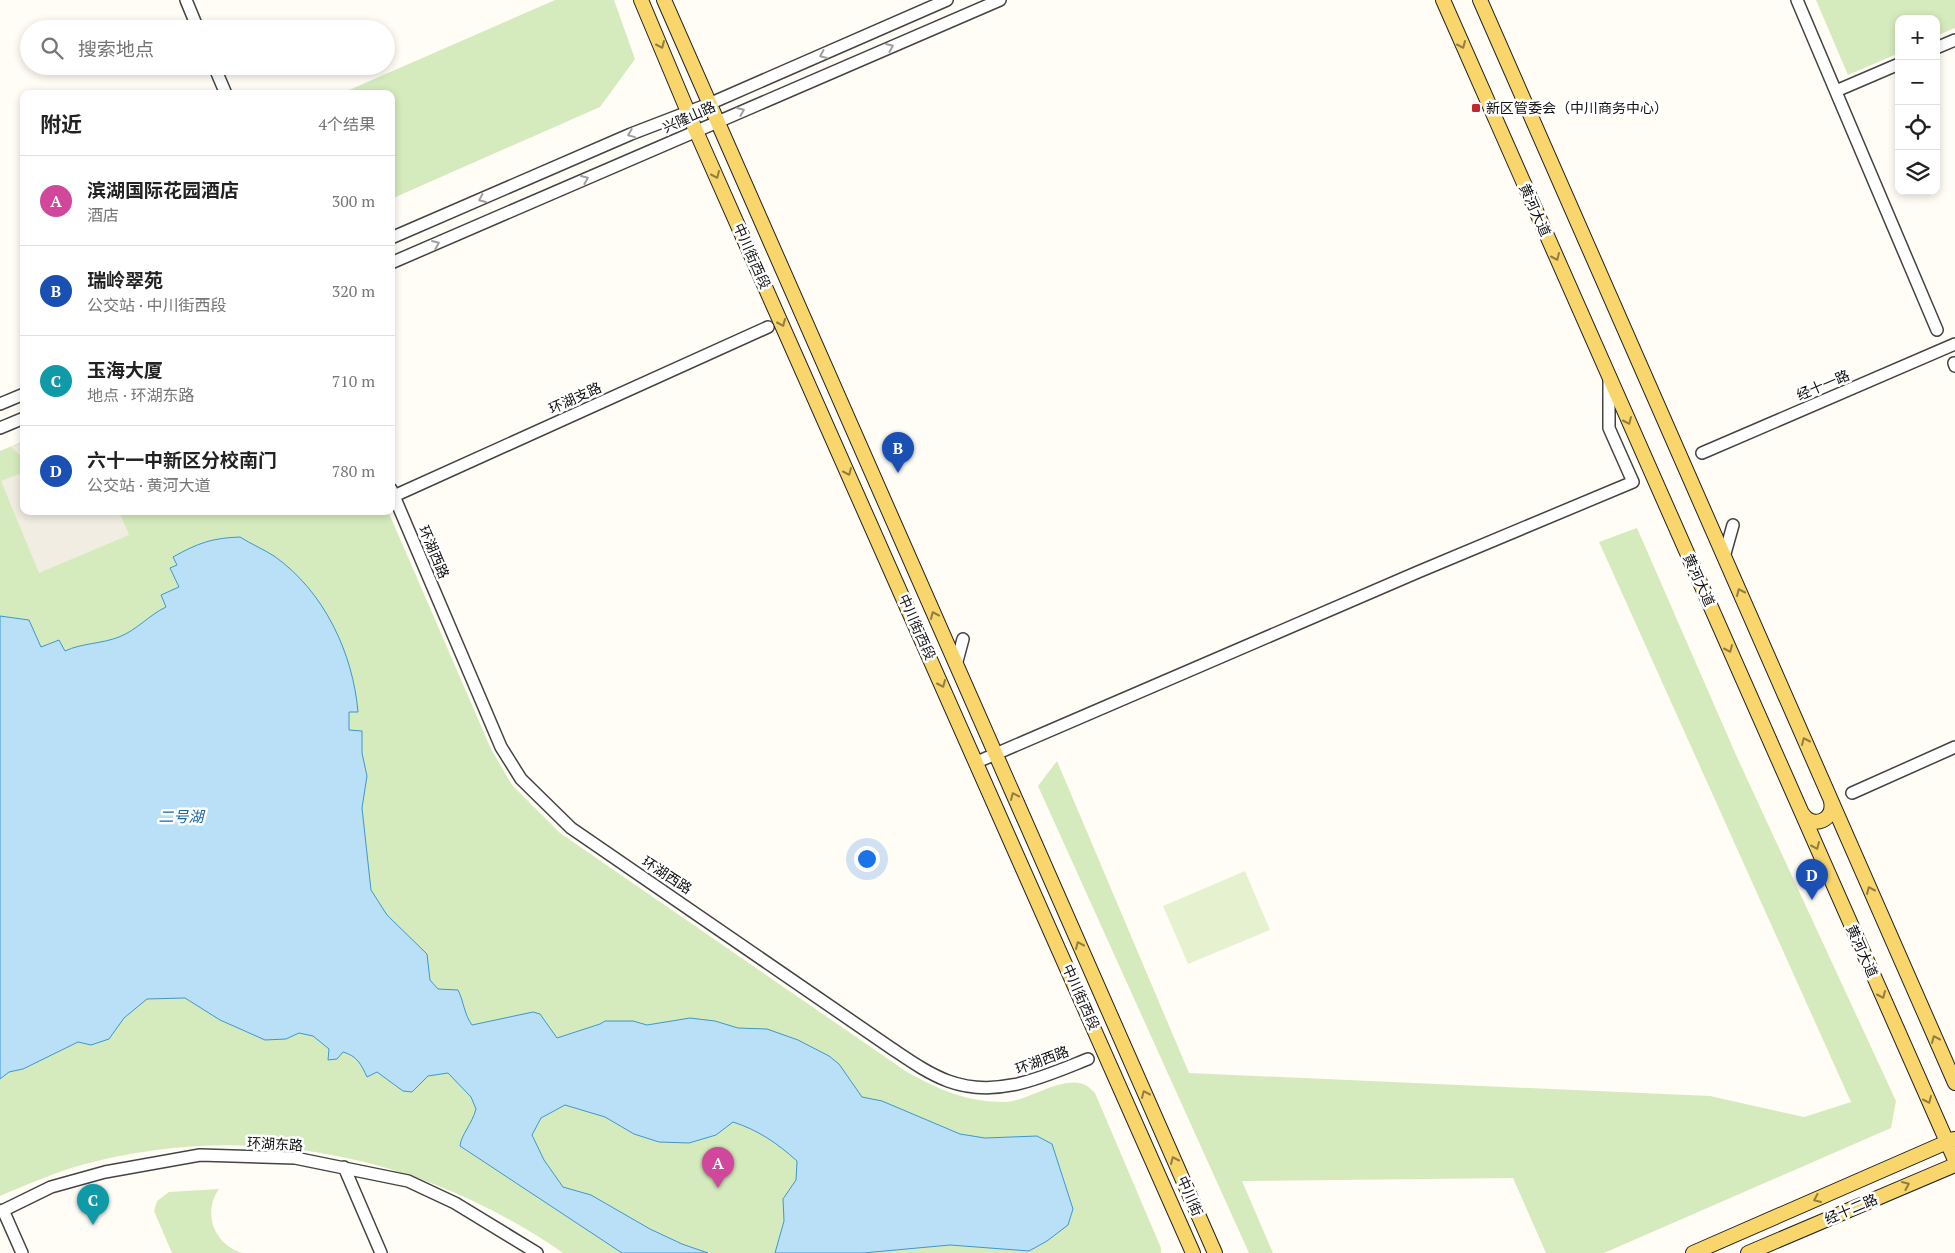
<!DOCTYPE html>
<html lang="zh">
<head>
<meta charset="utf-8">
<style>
	body { margin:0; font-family:"PT Serif","Noto Sans SC",serif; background:#f2f2f2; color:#222 }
	.controls { position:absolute; right:15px; top:15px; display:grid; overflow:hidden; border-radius:10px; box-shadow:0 2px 8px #0003 }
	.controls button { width:45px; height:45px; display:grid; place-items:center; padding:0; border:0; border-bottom:1px solid #e0e0e0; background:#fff; color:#222; font:25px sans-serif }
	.you { position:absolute; left:866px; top:858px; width:18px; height:18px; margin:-12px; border:4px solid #fff; border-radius:50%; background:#1a73e8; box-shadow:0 0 0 8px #1a73e833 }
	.badge { display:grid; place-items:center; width:32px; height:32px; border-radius:50%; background:#1a73e8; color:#fff; font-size:16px; font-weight:700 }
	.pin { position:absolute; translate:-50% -41px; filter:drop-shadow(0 1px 2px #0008) }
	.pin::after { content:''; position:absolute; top:26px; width:18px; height:15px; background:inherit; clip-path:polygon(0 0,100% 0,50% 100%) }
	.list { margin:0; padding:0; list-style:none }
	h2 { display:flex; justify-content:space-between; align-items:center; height:65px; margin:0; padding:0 20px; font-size:21px }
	h2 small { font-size:16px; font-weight:400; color:#767676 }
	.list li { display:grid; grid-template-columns:32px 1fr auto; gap:15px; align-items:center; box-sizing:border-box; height:90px; padding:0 20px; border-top:1px solid #e0e0e0 }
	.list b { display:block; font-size:19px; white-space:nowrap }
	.list p { margin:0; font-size:16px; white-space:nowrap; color:#767676 }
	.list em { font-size:16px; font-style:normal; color:#767676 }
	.icon { flex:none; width:28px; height:28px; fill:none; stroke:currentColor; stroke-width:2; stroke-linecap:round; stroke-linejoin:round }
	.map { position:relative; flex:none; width:1955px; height:1253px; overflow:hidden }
	.search { position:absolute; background:#fff; box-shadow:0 2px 8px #0003; left:20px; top:20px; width:375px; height:55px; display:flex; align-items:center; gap:12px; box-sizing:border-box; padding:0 18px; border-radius:28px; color:#767676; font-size:19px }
	.panel { position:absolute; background:#fff; box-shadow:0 2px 8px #0003; left:20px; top:90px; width:375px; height:425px; border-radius:10px }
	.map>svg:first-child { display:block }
</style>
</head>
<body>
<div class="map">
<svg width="1955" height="1253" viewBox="0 0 1955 1253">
	<rect width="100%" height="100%" fill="#fffdf5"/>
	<path fill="#d5ebbd" d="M555 0H614L635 59 600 107 391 199V94H340Z
		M1816 0H1955V28L1936 36V19H1899V53L1848 75Z
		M24 441V511H388L491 749 512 785 560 833 907 1072C940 1090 966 1102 1005 1102 1028 1101 1061 1076 1083 1084 1087 1085 1092 1090 1095 1093L1161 1248V1253H563C422 1155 249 1119 81 1165 53 1173 26 1185 0 1196V451Z
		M1637 528 1736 755 1896 1101 1891 1128 1604 1253H1546L1513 1178 1242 1181 1273 1253H1249L1038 786 1057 761 1189 1073 1710 1096 1804 1117 1851 1102 1599 542Z
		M219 1189C202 1213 214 1244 242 1253H172L154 1211 157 1201 169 1192Z"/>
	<path fill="#e6f2cf" d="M1245 871 1270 930 1188 964 1163 906Z"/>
	<path fill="#f1ede2" d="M24 442V459L11 447Z
		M24 472V511H119L129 535 39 573 1 481Z"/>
	<path fill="#b9e0f7" stroke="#3f96cf" d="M240 537C251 544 263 549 274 556 324 591 353 653 358 712H349V730L362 731V753L367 776 362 808 371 890 387 915 427 954 430 980 438 989 458 990C464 1002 464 1014 472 1025L533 1012 540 1014 557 1038 600 1024 605 1021H633L647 1025 690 1018 715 1021 738 1028 767 1029 798 1040 829 1056 839 1064 862 1097 882 1101 960 1134 985 1138 1037 1136 1052 1144 1073 1209 1068 1225 1047 1241 1029 1251 950 1245 863 1253H775L784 1221 783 1199 796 1180 797 1161C777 1143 758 1130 733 1122L716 1135 689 1143 659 1142 634 1134 605 1117 565 1105 541 1118 532 1135 544 1160 563 1187 591 1195 650 1229 682 1244 708 1253H622L460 1146C461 1135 472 1124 476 1109L471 1097 448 1073 428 1076 412 1092 403 1091 377 1072 367 1077C361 1064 357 1056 343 1052L337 1059 328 1060 329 1049 313 1036 299 1033 286 1039 265 1040 220 1020 185 998 147 999 124 1018 109 1039 91 1045 78 1042 23 1069 9 1072 0 1079V616L29 620 41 647 59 640 65 651C82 643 101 644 119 637 137 630 149 615 166 607L161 595 179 587 170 568 177 565 173 557C198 543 212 538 240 537Z"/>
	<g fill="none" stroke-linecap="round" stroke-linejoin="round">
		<g stroke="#444" stroke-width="14">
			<path id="minor" d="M186 0 198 29
				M1797 0 1937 330
				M1936 48 1955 40
				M214 66 226 94
				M1836 91 1899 64
				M391 238 631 134 709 104 947 0
				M391 263 1000 0
				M1954 363 1955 366
				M0 404 24 394
				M0 428 24 418
				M1702 453 1955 344
				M391 489 501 747 521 779 571 828 891 1048C909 1060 927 1073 948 1081 997 1099 1043 1077 1088 1059
				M394 496 768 327
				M1724 557 1733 525
				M956 665 963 639
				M977 762 1418 572 1633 482 1609 428V378
				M1852 793 1955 747
				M344 1167 381 1253
				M3 1210 22 1253
				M0 1212 51 1187 105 1172 200 1155 295 1158 408 1181 455 1203 537 1253"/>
		</g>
		<g stroke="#222" stroke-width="16">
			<path id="major" d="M641 0 696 131 1193 1253
				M664 0 1215 1253
				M1443 0 1955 1160
				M1480 0 1955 1083
				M1802 813C1813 830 1835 820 1831 801
				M1693 1253 1954 1139
				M1748 1253 1955 1165"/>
		</g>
		<use href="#minor" stroke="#fff" stroke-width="11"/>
		<use href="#major" stroke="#f9d66b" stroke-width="14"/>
	</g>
	<defs><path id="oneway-chevron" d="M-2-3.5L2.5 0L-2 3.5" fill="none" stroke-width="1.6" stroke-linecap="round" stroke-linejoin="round" transform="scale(1.25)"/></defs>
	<g stroke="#917d42">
		<use href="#oneway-chevron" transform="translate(661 45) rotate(66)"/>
		<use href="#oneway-chevron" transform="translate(1462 45) rotate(66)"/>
		<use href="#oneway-chevron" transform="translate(716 175) rotate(66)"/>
		<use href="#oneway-chevron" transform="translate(1556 257) rotate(66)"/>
		<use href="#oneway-chevron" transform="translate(782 323) rotate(66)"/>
		<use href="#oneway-chevron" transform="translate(1628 421) rotate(66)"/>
		<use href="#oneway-chevron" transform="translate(848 472) rotate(66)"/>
		<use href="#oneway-chevron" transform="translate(1740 592) rotate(-114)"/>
		<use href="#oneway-chevron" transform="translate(934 615) rotate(-114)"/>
		<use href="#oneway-chevron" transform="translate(1729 649) rotate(66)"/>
		<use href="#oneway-chevron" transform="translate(942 684) rotate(66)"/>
		<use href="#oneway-chevron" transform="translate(1805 741) rotate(-114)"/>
		<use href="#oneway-chevron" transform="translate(1014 796) rotate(-114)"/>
		<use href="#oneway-chevron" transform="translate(1816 846) rotate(66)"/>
		<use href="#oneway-chevron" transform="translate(1870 890) rotate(-114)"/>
		<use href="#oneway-chevron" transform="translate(1079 945) rotate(-114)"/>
		<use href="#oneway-chevron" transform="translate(1882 995) rotate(66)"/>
		<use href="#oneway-chevron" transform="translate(1935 1039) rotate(-114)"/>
		<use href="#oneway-chevron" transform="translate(1145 1094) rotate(-114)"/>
		<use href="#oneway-chevron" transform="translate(1928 1100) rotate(66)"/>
		<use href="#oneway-chevron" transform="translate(1174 1160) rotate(-114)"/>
		<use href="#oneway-chevron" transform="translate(1906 1185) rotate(-23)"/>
		<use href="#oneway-chevron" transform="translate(1817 1199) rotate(156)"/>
	</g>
	<g stroke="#a0a0a0">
		<use href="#oneway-chevron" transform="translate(890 47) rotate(-23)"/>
		<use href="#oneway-chevron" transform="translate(823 55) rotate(156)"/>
		<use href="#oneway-chevron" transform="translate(741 111) rotate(-23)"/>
		<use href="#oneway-chevron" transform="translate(631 134) rotate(158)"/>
		<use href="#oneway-chevron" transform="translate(585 179) rotate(-23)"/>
		<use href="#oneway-chevron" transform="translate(482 199) rotate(156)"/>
		<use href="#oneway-chevron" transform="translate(436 244) rotate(-23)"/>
	</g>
	<rect fill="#c4262e" stroke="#fff" stroke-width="2" x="1471" y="103" width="10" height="10" rx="2.5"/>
	<g text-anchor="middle" stroke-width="5" stroke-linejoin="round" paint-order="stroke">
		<g font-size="14" fill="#111" stroke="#fff" text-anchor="start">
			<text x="1486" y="113">新区管委会（中川商务中心）</text>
		</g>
		<g font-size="14" fill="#111" stroke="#fff">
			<text transform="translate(689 117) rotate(-24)" y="5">兴隆山路</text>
			<text transform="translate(1535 210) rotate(66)" y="5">黄河大道</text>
			<text transform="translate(752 256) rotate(66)" y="5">中川街西段</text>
			<text transform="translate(1823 385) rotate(-23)" y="5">经十一路</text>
			<text transform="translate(575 398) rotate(-24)" y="5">环湖支路</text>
			<text transform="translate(434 552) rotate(67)" y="5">环湖西路</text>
			<text transform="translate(1699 580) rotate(66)" y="5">黄河大道</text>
			<text transform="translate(917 627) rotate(66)" y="5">中川街西段</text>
			<text transform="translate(667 875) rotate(33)" y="5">环湖西路</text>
			<text transform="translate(1862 951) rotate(66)" y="5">黄河大道</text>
			<text transform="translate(1081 997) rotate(66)" y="5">中川街西段</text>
			<text transform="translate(1042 1060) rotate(-20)" y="5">环湖西路</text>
			<text transform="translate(275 1144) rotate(3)" y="5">环湖东路</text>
			<text transform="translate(1190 1196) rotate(66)" y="5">中川街</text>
			<text transform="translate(1851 1209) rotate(-23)" y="5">经十二路</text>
		</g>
		<g font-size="15" font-style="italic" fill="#1768a6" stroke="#fff">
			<text x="181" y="822">二号湖</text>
		</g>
	</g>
</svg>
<div class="controls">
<button>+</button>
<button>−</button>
<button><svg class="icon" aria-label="locate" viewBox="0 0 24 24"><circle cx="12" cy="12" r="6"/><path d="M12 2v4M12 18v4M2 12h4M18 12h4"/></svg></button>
<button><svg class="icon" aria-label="layers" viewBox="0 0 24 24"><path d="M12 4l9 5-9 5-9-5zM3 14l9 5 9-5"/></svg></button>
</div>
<div class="you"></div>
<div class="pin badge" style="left:718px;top:1188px;background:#d1479c">A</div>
<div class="pin badge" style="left:898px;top:473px;background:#1a4fb4">B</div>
<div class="pin badge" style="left:93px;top:1225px;background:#0f9aa8">C</div>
<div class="pin badge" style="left:1812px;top:900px;background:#1a4fb4">D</div>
<div class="search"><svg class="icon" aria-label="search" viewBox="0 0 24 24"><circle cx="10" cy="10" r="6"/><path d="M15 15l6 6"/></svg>搜索地点</div>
<section class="panel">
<h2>附近<small>4个结果</small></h2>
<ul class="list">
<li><span class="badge" style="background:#d1479c">A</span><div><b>滨湖国际花园酒店</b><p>酒店</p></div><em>300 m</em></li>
<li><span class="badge" style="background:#1a4fb4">B</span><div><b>瑞岭翠苑</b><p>公交站 · 中川街西段</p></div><em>320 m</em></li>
<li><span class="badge" style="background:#0f9aa8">C</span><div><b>玉海大厦</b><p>地点 · 环湖东路</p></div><em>710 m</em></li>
<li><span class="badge" style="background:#1a4fb4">D</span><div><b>六十一中新区分校南门</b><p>公交站 · 黄河大道</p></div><em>780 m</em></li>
</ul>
</section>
</div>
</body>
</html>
